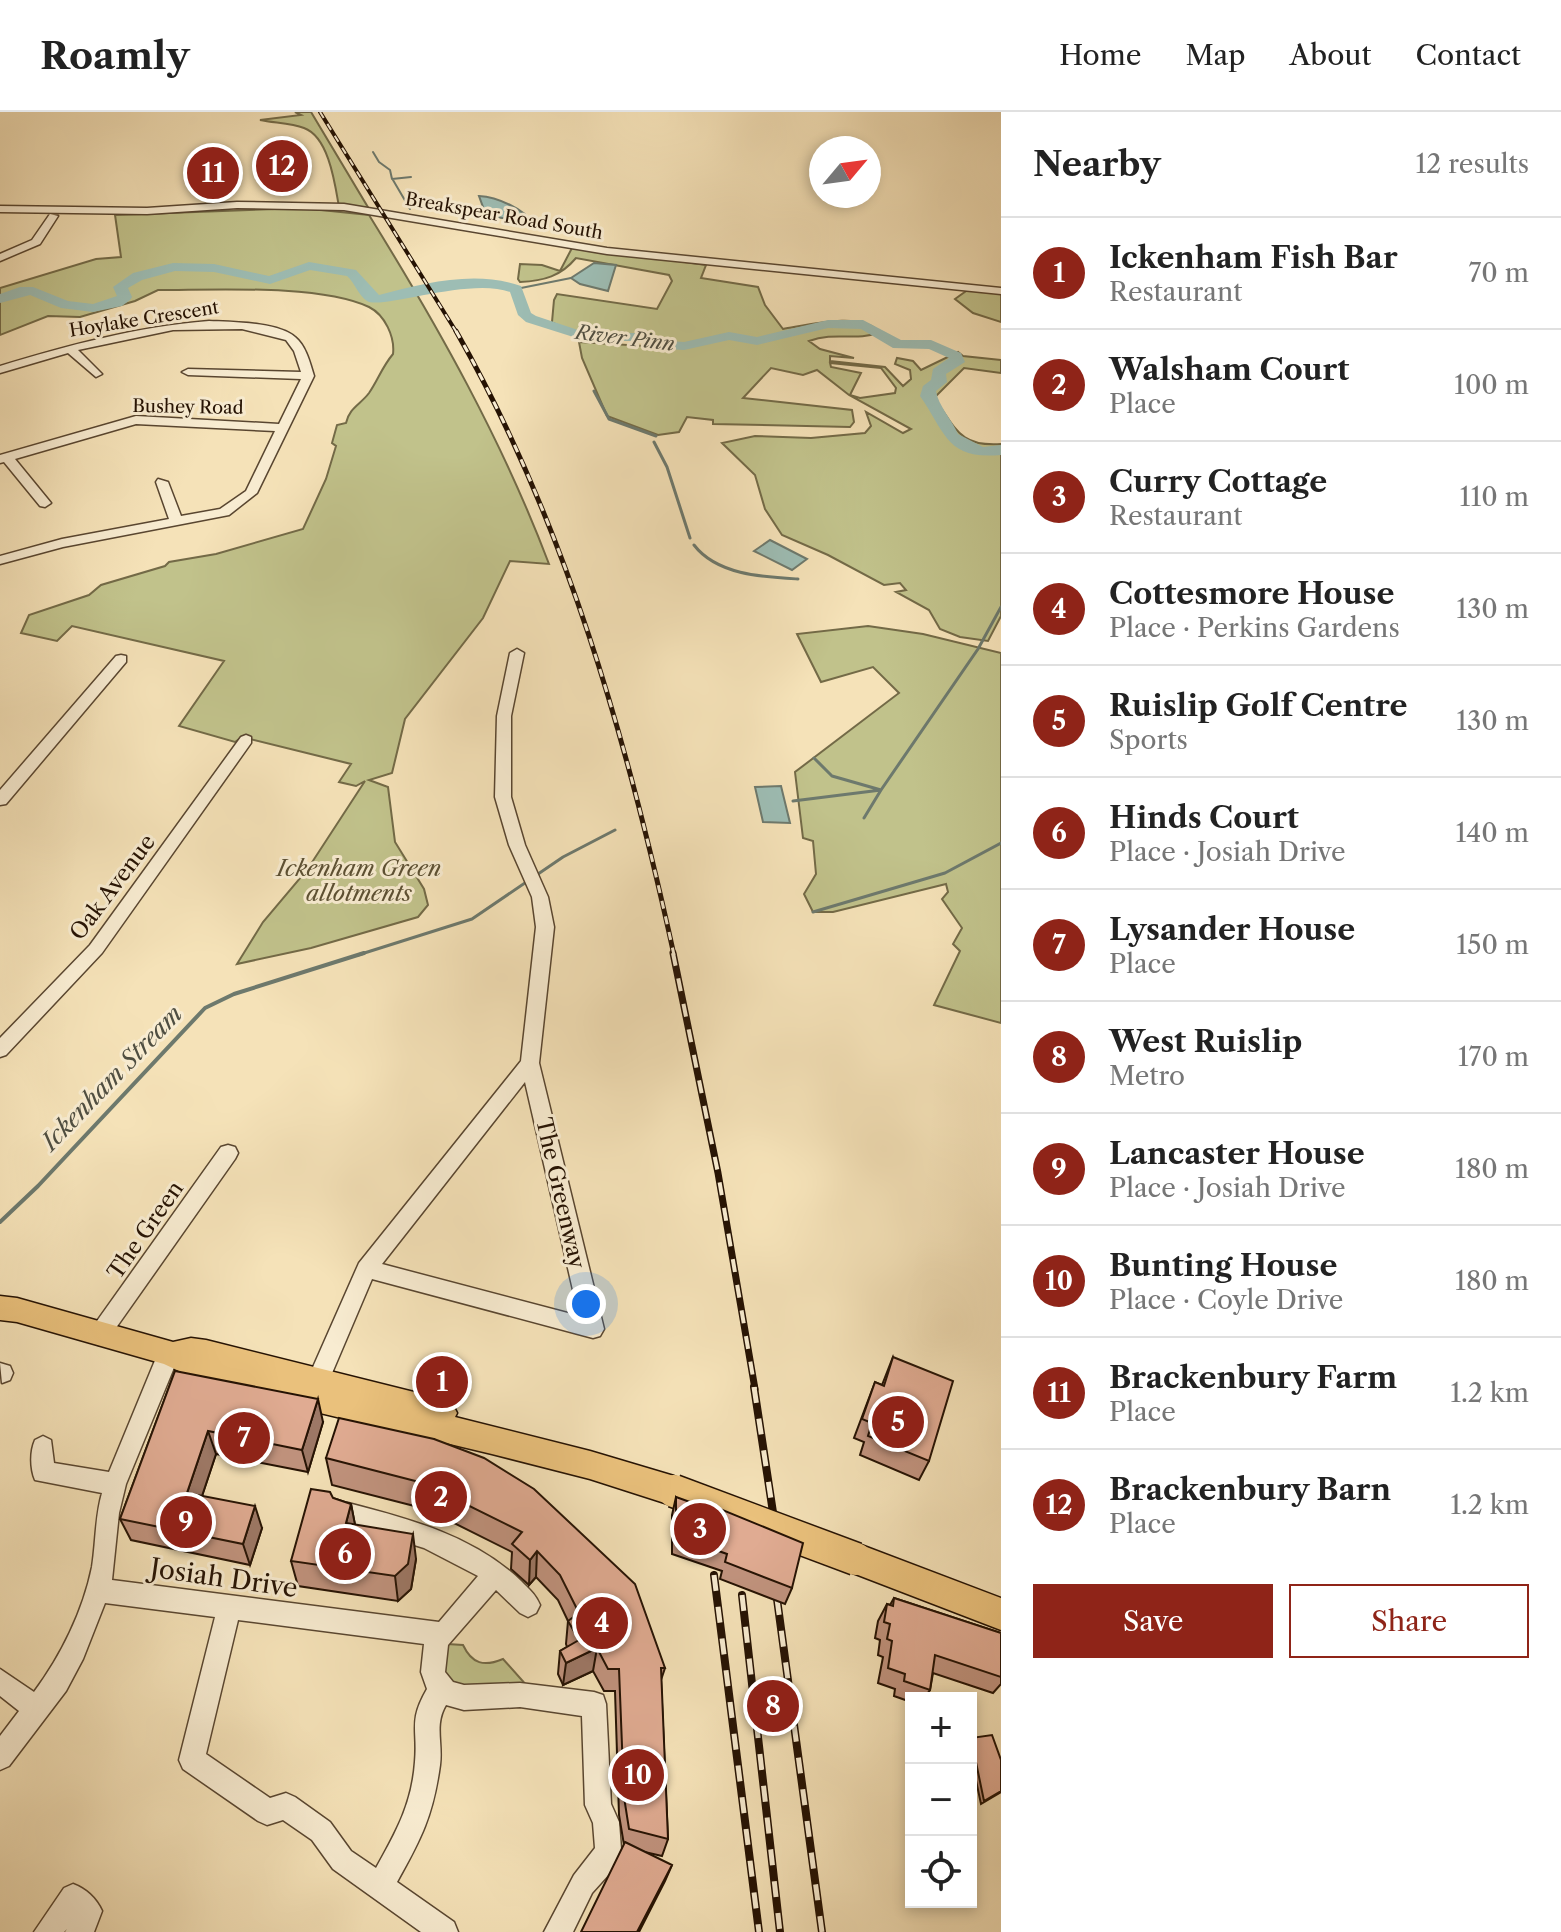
<!DOCTYPE html>
<html lang="en">
<head>
<meta charset="utf-8">
<style>
	body { margin:0; font-family:"Libre Caslon Text",serif; background:#f6f6f6; color:#222 }
	.controls { position:absolute; right:24px; bottom:24px; display:grid; overflow:hidden; border-radius:0px; box-shadow:0 4px 12px #0003 }
	.controls button { width:72px; height:72px; display:grid; place-items:center; padding:0; border:0; border-bottom:2px solid #e0e0e0; background:#fff; color:#222; font:40px sans-serif }
	.compass { position:absolute; left:809px; top:24px; width:72px; height:72px; border-radius:50%; background:#fff; box-shadow:0 4px 12px #0003; rotate:61deg }
	.you { position:absolute; left:586px; top:1192px; width:28px; height:28px; margin:-20px; border:6px solid #fff; border-radius:50%; background:#1a73e8; box-shadow:0 0 0 12px #1a73e833 }
	.badge { display:grid; place-items:center; width:52px; height:52px; border-radius:50%; background:#8f2418; color:#fff; font-size:26px; font-weight:700 }
	.pin { position:absolute; translate:-50% -50%; border:4px solid #fff; box-shadow:0 2px 8px #0006 }
	.list { margin:0; padding:0; list-style:none }
	h2 { display:flex; justify-content:space-between; align-items:center; height:104px; margin:0; padding:0 32px; font-size:34px }
	h2 small { font-size:26px; font-weight:400; color:#767676 }
	.list li { display:grid; grid-template-columns:52px 1fr auto; gap:24px; align-items:center; box-sizing:border-box; height:112px; padding:0 32px; border-top:2px solid #e0e0e0 }
	.list b { display:block; font-size:30px; white-space:nowrap }
	.list p { margin:0; font-size:26px; white-space:nowrap; color:#767676 }
	.list em { font-size:26px; font-style:normal; color:#767676 }
	.actions { display:flex; gap:16px; padding:24px 32px }
	.actions a { flex:1; padding:18px 0; border:2px solid #8f2418; border-radius:0px; text-align:center; font-size:28px; color:#8f2418 }
	.actions .main { background:#8f2418; color:#fff }
	.icon { flex:none; width:44px; height:44px; fill:none; stroke:currentColor; stroke-width:2; stroke-linecap:round; stroke-linejoin:round }
	.map { position:relative; flex:none; width:1001px; height:1820px; overflow:hidden }
	header { display:flex; align-items:center; gap:48px; box-sizing:border-box; height:112px; padding:0 40px; background:#fff; border-bottom:2px solid #e0e0e0 }
	header strong { font-size:38px }
	nav { display:flex; gap:44px; margin-inline-start:auto; font-size:28px }
	main { display:flex }
	aside { flex:1; background:#fff }
	.map>svg:first-child { display:block }
</style>
</head>
<body>
<header>
<strong>Roamly</strong>
<nav><a>Home</a><a>Map</a><a>About</a><a>Contact</a></nav>
</header>
<main>
<div class="map">
<svg width="1001" height="1820" viewBox="0 0 1001 1820">
	<rect width="100%" height="100%" fill="#f5e2b8"/>
	<filter id="stains"><feTurbulence type="fractalNoise" baseFrequency=".0025" numOctaves="4"/><feColorMatrix values="0 0 0 0 .2 0 0 0 0 .09 0 0 0 0 .02 0 0 0 .5 -.17"/></filter>
	<radialGradient id="worn" r=".72"><stop offset=".6" stop-color="#630" stop-opacity="0"/><stop offset="1" stop-color="#630" stop-opacity=".3"/></radialGradient>
	<path fill="#c1c28b" stroke="#736a47" stroke-width="2" fill-rule="evenodd" d="M295 0H311L369 97 339 95C335 72 329 25 304 16 291 11 274 11 260 8L301 3Z
		M302 96 369 103C439 216 502 328 549 452L510 449 483 506 405 607 392 661 369 668 388 675 395 730 424 777 428 793 418 805 311 836 237 852 263 810 307 758 365 669 356 674 339 670 351 652 242 625 235 630 179 614 224 549 72 514 57 529 21 521 29 503 89 483 101 473 165 454 169 450 216 442 303 417 326 367 336 334 332 331 337 313 346 311C349 296 361 292 369 281 378 268 382 255 393 242 395 225 385 203 369 195 320 172 215 178 158 178L135 189 80 205 48 204 0 223V176L96 147 121 145 115 103Z
		M573 134 706 153 701 166 758 175 765 193 783 217C808 213 862 199 879 220 857 230 836 219 809 229L820 237 854 246 830 244V249L885 255 903 274 911 267 910 258 895 252 897 246 913 249 921 258 958 240 963 244 1001 248V261L964 256 934 286C956 316 959 335 1001 332V504L988 529 960 525 940 517 929 498 896 480 906 478 900 471 884 473 828 443 782 423 765 397 755 363 722 331 755 324 811 326 865 321 871 314 866 300 903 321 911 317 849 283 817 258 803 263 771 256 743 286 852 298 854 310 850 315 713 312V308L687 305 679 320 658 323 607 304 582 246 579 230 644 234 647 224C612 218 587 232 552 210L554 188 557 182 657 197 672 169 669 163 576 146C561 164 544 169 520 170L518 167 520 152 542 153 560 159ZM830 251 881 256 896 276 895 281 860 286 850 283 861 261 831 255Z
		M969 177 1001 180V210L973 201 955 187Z
		M868 514 923 522 1001 541V911L934 893 960 839 953 832 962 816 942 787 948 780 946 772 833 800H813L804 782 816 762 813 729 803 726 795 660 899 581 873 555 821 570 797 522Z
		M447 1532 463 1533C472 1552 484 1555 503 1547L528 1575 469 1580 443 1566Z"/>
	<path fill="#9dbdb4" stroke="#6d796d" stroke-width="2" d="M479 84C497 85 525 97 533 112L486 103Z
		M594 151 616 153 608 179 580 172 571 166Z
		M770 428 807 447 792 458 754 439Z
		M781 674 790 711 763 710 755 675Z"/>
	<g fill="none" stroke-linecap="round" stroke-linejoin="round">
		<path stroke="#6d796d" stroke-width="2" d="M373 40 379 50 390 58 392 67 411 65
			M393 68 410 97
			M516 177 571 166"/>
		<path stroke="#6d796d" stroke-width="3" d="M594 279 609 307 656 324
			M654 330 667 355 690 426
			M694 433C717 463 763 465 798 467
			M814 646 832 664 881 678 864 706
			M793 689 881 678 978 537 1001 495
			M813 800 945 761 1001 731
			M358 843 472 807 563 745 615 718"/>
		<path stroke="#6d796d" stroke-width="4" d="M0 1110 38 1074 205 896 234 882 364 841"/>
		<path fill="#9dbdb4" fill-rule="evenodd" d="M309 150 356 158 379 183C425 171 475 158 521 174L531 201 536 204 587 221H646L669 229 684 230 729 220 757 225 828 208H863L901 228H931L961 241 965 250 946 262 947 270 936 279C938 293 952 308 958 322L983 335 1001 333V343C946 348 946 321 920 284L923 274 931 268 933 257 949 246 929 237 893 236 861 217 828 216 757 233 729 228 684 238 667 237 644 229H586L526 210 518 203 510 180C469 165 381 198 367 189 358 183 355 171 347 164L310 158 270 172 214 160 175 159 142 168 128 176 132 185 130 188 122 194 93 200 61 196 30 183 0 191V182L20 175H33L68 189 93 192 117 184 113 175 133 161 173 151 214 152 269 164Z"/>
		<g stroke="#594630" stroke-width="3">
			<path id="minor" d="M237 90 344 92 607 136 1001 176V182L607 142 344 98 237 96 147 102 0 100V94L147 96Z
				M50 102 58 104 40 132 0 149V142L32 128Z
				M209 209C231 210 278 210 295 225 306 234 310 251 314 264L257 381 229 403 63 435 0 452V444L62 427 169 407 156 370 158 367 168 370 181 404 220 397 246 379 275 319 136 312 15 347 51 391 45 395 40 394 4 350 0 351V343L136 304 279 312 301 267 188 263 182 260 188 257 301 260 294 239 286 228 242 217 173 218 78 238 102 262 96 265 68 241 0 261V254C69 233 136 215 209 209Z
				M517 537 524 541 511 604V685L525 733 548 785 554 815 539 951 604 1217 600 1224 593 1226 372 1167 321 1287 313 1290 305 1287 302 1280 359 1151 521 949 536 815 532 785 509 733 495 685 497 604 510 541ZM525 970 579 1204 382 1152Z
				M121 543 126 544V550L6 692 0 693V678L116 544Z
				M246 623 251 625V631L102 841 6 943 0 945V926L90 833 241 625Z
				M228 1033 235 1035 238 1041 235 1047 106 1230 99 1233 92 1230 88 1223 92 1216 221 1035Z
				M169 1231 177 1234 180 1241 126 1372 119 1401 112 1468 439 1510 478 1464 424 1436 340 1410 337 1402 340 1394 348 1391C410 1407 474 1424 521 1469 529 1477 536 1483 540 1493L536 1501 528 1505 520 1501 496 1478 448 1533 445 1560 453 1570 464 1573 520 1571 594 1580 603 1583 606 1592 611 1692 619 1710 621 1737 610 1761 592 1781 573 1820H544L574 1763 595 1736 593 1711 585 1693 582 1604 520 1595 464 1598 446 1593C434 1613 443 1631 440 1653 433 1704 421 1727 397 1770L454 1810 458 1820H421L333 1757 312 1728 283 1708 267 1713 258 1709 183 1657 179 1648 215 1505 105 1491 83 1547 66 1579 9 1654 0 1658V1624L19 1599 0 1584V1557L34 1580C61 1544 83 1499 92 1455 96 1430 95 1405 102 1381L35 1368C30 1356 30 1339 35 1328L43 1324 51 1328 54 1351 109 1360 161 1234ZM238 1508 424 1532 421 1560 427 1577C408 1610 418 1616 415 1650 412 1692 396 1720 376 1756L351 1739 330 1710 295 1685 286 1681 270 1686 206 1642Z
				M0 1251 10 1254 13 1261 10 1268 2 1271Z
				M73 1772C86 1777 96 1786 102 1799L94 1820H65L67 1817 64 1820H34L64 1776Z"/>
		</g>
		<g stroke="#251203" stroke-width="3">
			<path id="major" d="M0 1184 17 1186 173 1230 191 1226 206 1228 442 1287 452 1291 457 1301 455 1305 590 1339 674 1364 685 1369 689 1379 685 1389 674 1394 590 1367 492 1342 215 1276 164 1252 17 1210 0 1208Z
				M856 1431 1001 1486V1518L845 1458 840 1447 845 1436Z"/>
		</g>
		<use href="#minor" fill="#f8ecd1" fill-rule="evenodd"/>
		<use href="#major" fill="#eac17c" fill-rule="evenodd"/>
		<g stroke="#251203" stroke-width="4">
			<path id="rail-far3" d="M320 0 457 221"/>
		</g>
		<g stroke="#251203" stroke-width="5">
			<path id="rail-far2" d="M456 219C566 412 627 628 674 843"/>
		</g>
		<g stroke="#251203" stroke-width="7">
			<path id="rail-far1" d="M673 841 718 1061 755 1277"/>
		</g>
		<g stroke="#251203" stroke-width="8">
			<path id="rail" d="M754 1275 779 1440
				M714 1463 759 1820
				M742 1483 780 1820
				M777 1487 822 1820"/>
		</g>
		<use href="#rail-far3" stroke="#f8ecd1" stroke-width="2" stroke-dasharray="7" stroke-linecap="butt"/>
		<use href="#rail-far2" stroke="#f8ecd1" stroke-width="3" stroke-dasharray="8" stroke-linecap="butt"/>
		<use href="#rail-far1" stroke="#f8ecd1" stroke-width="4" stroke-dasharray="13" stroke-linecap="butt"/>
		<use href="#rail" stroke="#f8ecd1" stroke-width="5" stroke-dasharray="16" stroke-linecap="butt"/>
		<g stroke="#251203" stroke-width="35" stroke-linecap="butt">
			<path id="major-bridge" d="M674 1379 856 1447"/>
		</g>
		<use href="#major-bridge" stroke="#eac17c" stroke-width="32"/>
	</g>
	<path fill="#c1937e" stroke="#251203" stroke-width="2" d="M893 1245 929 1349 919 1368 860 1343 864 1330 854 1326 875 1270 882 1273Z
		M175 1259 323 1310 308 1360 216 1342 202 1384 262 1416 250 1453 131 1428 120 1407Z
		M434 1327 665 1556 661 1568 668 1727 662 1744 645 1740 665 1769 624 1733 619 1703 615 1579H604L593 1559 563 1573 558 1562 560 1539 567 1535 566 1532 568 1509 558 1488 536 1465 529 1473 511 1457 512 1440 426 1397 332 1373 326 1346Z
		M676 1385 792 1476 785 1492 720 1467 722 1459 672 1442V1403Z
		M333 1386 351 1392 355 1413 416 1447 411 1477 398 1489 298 1474 291 1449Z
		M894 1486 1001 1521V1572L993 1581 933 1561 930 1578 924 1586H911V1590L894 1584 895 1577 878 1571 883 1545 878 1543 880 1528 875 1526 878 1509 887 1492 890 1493Z
		M971 1626 1001 1648V1680L981 1692 971 1645Z"/>
	<path fill="#9d7866" stroke="#251203" stroke-width="2" d="M318 1287 323 1310 308 1360 302 1338Z
		M208 1319 216 1342 196 1402 187 1381Z
		M351 1392 356 1418 346 1411Z
		M255 1394 262 1416 250 1453 243 1432Z
		M413 1422 416 1447 411 1477 398 1489 395 1464Z
		M537 1439 536 1465 529 1473 530 1448Z
		M597 1536 593 1559 563 1573 566 1551Z
		M672 1753 665 1769 639 1820H637Z"/>
	<path fill="#e0ab92" stroke="#251203" stroke-width="2" d="M893 1245 953 1269 929 1349 868 1324 872 1311 862 1307 875 1270 884 1274Z
		M175 1259 318 1287 302 1338 208 1319 187 1381 255 1394 243 1432 120 1407Z
		M339 1306 434 1327 484 1346 534 1377 635 1472 665 1556H661L668 1727 629 1717 624 1685 619 1557H608L597 1536 566 1551 560 1539 579 1528 568 1509 579 1501 560 1463 537 1439 530 1448 512 1432 522 1420 423 1371 326 1346Z
		M311 1377 330 1380 333 1386 351 1392 346 1411 413 1422 408 1452 395 1464 291 1449Z
		M676 1385 712 1398 713 1394 803 1431 792 1476 725 1450 727 1442 676 1424Z
		M894 1486 1001 1521V1565L935 1543 930 1578 904 1569 905 1562 888 1556 892 1529 887 1527 890 1512 884 1510 887 1492 893 1494Z
		M992 1623 1001 1648V1679L984 1689 971 1626Z
		M625 1730 672 1753 637 1820H581Z"/>
	<g text-anchor="middle" stroke-width="6" stroke-linejoin="round" paint-order="stroke">
		<g font-size="18" fill="#251203" stroke="#f8ecd1">
			<text transform="translate(504 104) rotate(10)" y="6">Breakspear Road South</text>
			<text transform="translate(144 207) rotate(-9)" y="6">Hoylake Crescent</text>
			<text transform="translate(188 295) rotate(1)" y="6">Bushey Road</text>
		</g>
		<g font-size="20" font-style="italic" fill="#4f4e41" stroke="#f8ecd1">
			<text transform="translate(625 226) rotate(7)" y="7">River Pinn</text>
		</g>
		<g font-size="22" font-style="italic" fill="#5c5033" stroke="#f8ecd1">
			<text x="359" y="764">Ickenham Green<tspan x="359" dy="25">allotments</tspan></text>
		</g>
		<g font-size="22" fill="#251203" stroke="#f8ecd1">
			<text transform="translate(112 775) rotate(-53)" y="8">Oak Avenue</text>
			<text transform="translate(561 1081) rotate(77)" y="8">The Greenway</text>
			<text transform="translate(145 1118) rotate(-55)" y="8">The Green</text>
		</g>
		<g font-size="24" font-style="italic" fill="#4f4e41" stroke="#f8ecd1">
			<text transform="translate(112 966) rotate(-46)" y="8">Ickenham Stream</text>
		</g>
		<g font-size="26" fill="#251203" stroke="#f8ecd1">
			<text transform="translate(224 1466) rotate(8)" y="9">Josiah Drive</text>
		</g>
	</g>
	<rect width="100%" height="100%" filter="url(#stains)"/>
	<rect width="100%" height="100%" fill="url(#worn)"/>
</svg>
<div class="controls">
<button>+</button>
<button>−</button>
<button><svg class="icon" aria-label="locate" viewBox="0 0 24 24"><circle cx="12" cy="12" r="6"/><path d="M12 2v4M12 18v4M2 12h4M18 12h4"/></svg></button>
</div>
<svg class="compass" viewBox="-18 -18 36 36"><path d="M0-13l5 13h-10z" fill="#e53935"/><path d="M0 13l5-13h-10z" fill="#767676"/></svg>
<div class="you"></div>
<div class="pin badge" style="left:442px;top:1270px">1</div>
<div class="pin badge" style="left:441px;top:1385px">2</div>
<div class="pin badge" style="left:700px;top:1417px">3</div>
<div class="pin badge" style="left:602px;top:1511px">4</div>
<div class="pin badge" style="left:898px;top:1310px">5</div>
<div class="pin badge" style="left:345px;top:1442px">6</div>
<div class="pin badge" style="left:244px;top:1326px">7</div>
<div class="pin badge" style="left:773px;top:1594px">8</div>
<div class="pin badge" style="left:186px;top:1410px">9</div>
<div class="pin badge" style="left:638px;top:1663px">10</div>
<div class="pin badge" style="left:213px;top:61px">11</div>
<div class="pin badge" style="left:282px;top:54px">12</div>
</div>
<aside>
<h2>Nearby<small>12 results</small></h2>
<ul class="list">
<li><span class="badge">1</span><div><b>Ickenham Fish Bar</b><p>Restaurant</p></div><em>70 m</em></li>
<li><span class="badge">2</span><div><b>Walsham Court</b><p>Place</p></div><em>100 m</em></li>
<li><span class="badge">3</span><div><b>Curry Cottage</b><p>Restaurant</p></div><em>110 m</em></li>
<li><span class="badge">4</span><div><b>Cottesmore House</b><p>Place · Perkins Gardens</p></div><em>130 m</em></li>
<li><span class="badge">5</span><div><b>Ruislip Golf Centre</b><p>Sports</p></div><em>130 m</em></li>
<li><span class="badge">6</span><div><b>Hinds Court</b><p>Place · Josiah Drive</p></div><em>140 m</em></li>
<li><span class="badge">7</span><div><b>Lysander House</b><p>Place</p></div><em>150 m</em></li>
<li><span class="badge">8</span><div><b>West Ruislip</b><p>Metro</p></div><em>170 m</em></li>
<li><span class="badge">9</span><div><b>Lancaster House</b><p>Place · Josiah Drive</p></div><em>180 m</em></li>
<li><span class="badge">10</span><div><b>Bunting House</b><p>Place · Coyle Drive</p></div><em>180 m</em></li>
<li><span class="badge">11</span><div><b>Brackenbury Farm</b><p>Place</p></div><em>1.2 km</em></li>
<li><span class="badge">12</span><div><b>Brackenbury Barn</b><p>Place</p></div><em>1.2 km</em></li>
</ul>
<div class="actions"><a class="main">Save</a><a>Share</a></div>
</aside>
</main>
</body>
</html>
